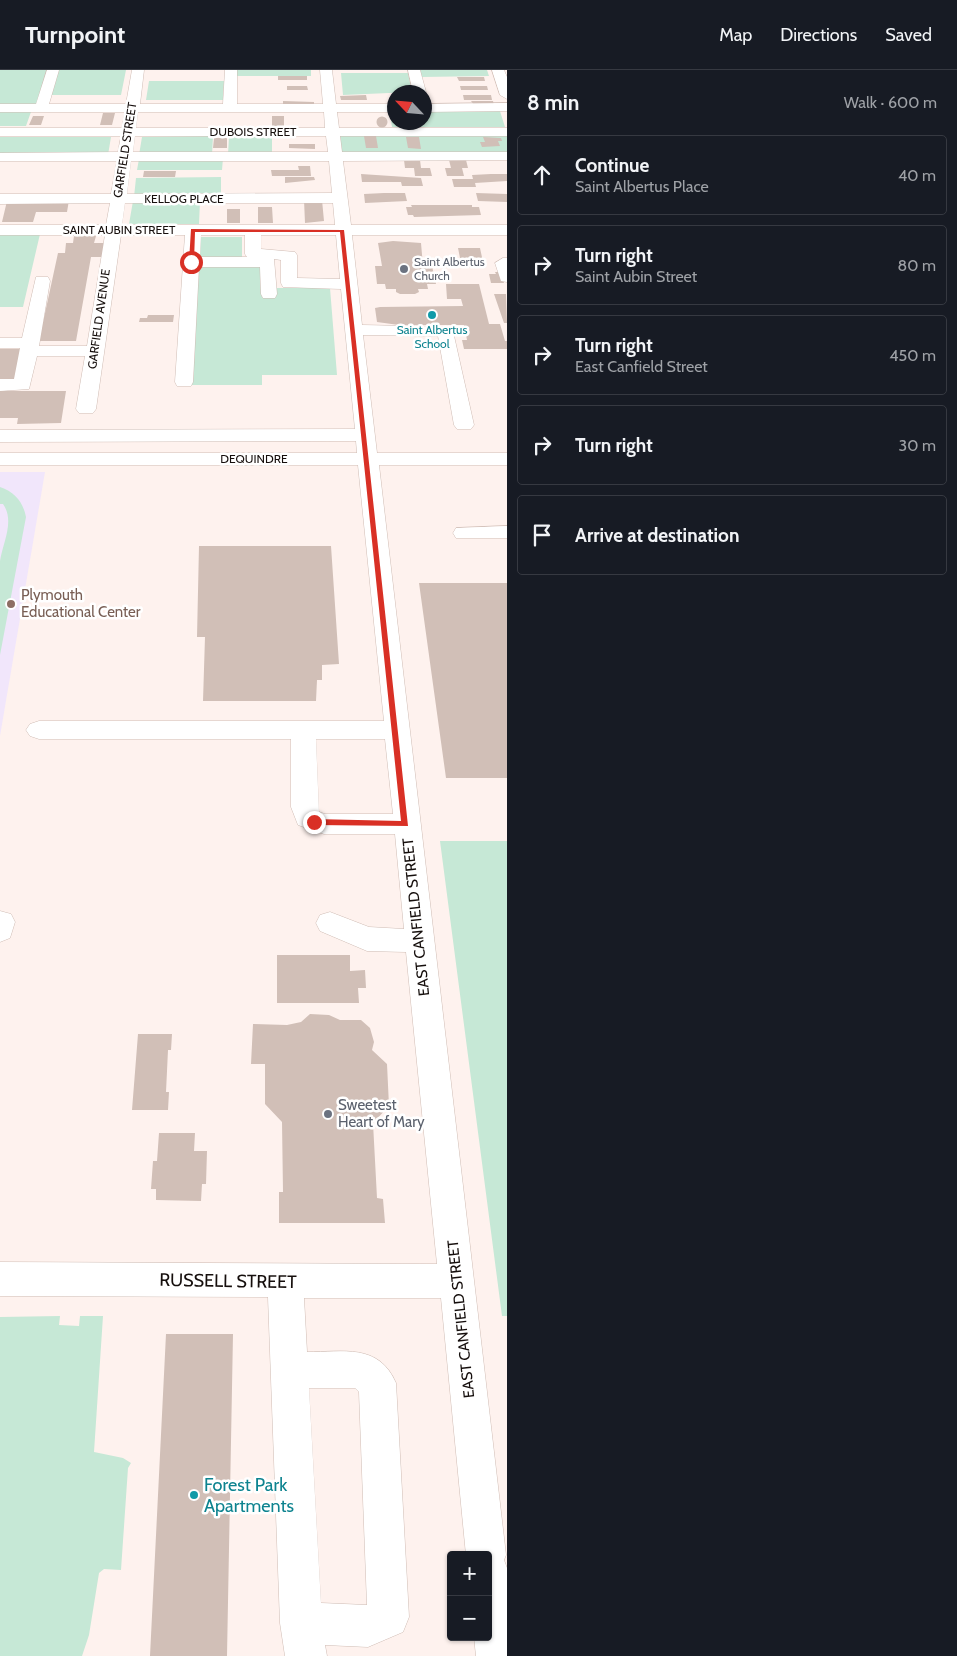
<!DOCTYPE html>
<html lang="en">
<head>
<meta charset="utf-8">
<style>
	body { margin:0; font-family:Cabin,sans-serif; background:#242831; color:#f1f3f6 }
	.controls { position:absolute; right:15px; bottom:15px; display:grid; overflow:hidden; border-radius:5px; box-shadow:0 1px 4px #0004 }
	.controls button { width:45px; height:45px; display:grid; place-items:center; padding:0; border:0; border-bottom:1px solid #363941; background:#171b24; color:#f1f3f6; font:25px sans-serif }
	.compass { position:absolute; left:387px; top:15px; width:45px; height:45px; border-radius:50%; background:#171b24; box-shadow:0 1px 4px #0004; rotate:296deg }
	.stop { position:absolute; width:15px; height:15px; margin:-11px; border:4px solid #d93025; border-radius:50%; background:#fff }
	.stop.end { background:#d93025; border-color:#fff; box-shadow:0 1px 5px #0008 }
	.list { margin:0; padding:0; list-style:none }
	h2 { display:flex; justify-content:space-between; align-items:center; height:65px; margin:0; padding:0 20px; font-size:21px }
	h2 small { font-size:16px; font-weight:400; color:#9ea1a6 }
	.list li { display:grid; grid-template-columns:32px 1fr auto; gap:15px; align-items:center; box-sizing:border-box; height:80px; margin:0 10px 10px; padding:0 10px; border:1px solid #363941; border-radius:5px }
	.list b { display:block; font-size:19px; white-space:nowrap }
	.list p { margin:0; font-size:16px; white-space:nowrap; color:#9ea1a6 }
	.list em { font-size:16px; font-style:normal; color:#9ea1a6 }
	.icon { flex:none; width:28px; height:28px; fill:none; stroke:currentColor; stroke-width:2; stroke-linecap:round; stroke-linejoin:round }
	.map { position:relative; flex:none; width:507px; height:1586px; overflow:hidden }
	header { display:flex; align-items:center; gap:30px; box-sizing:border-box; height:70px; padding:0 25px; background:#171b24; border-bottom:1px solid #363941 }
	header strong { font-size:24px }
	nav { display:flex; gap:28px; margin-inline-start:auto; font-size:18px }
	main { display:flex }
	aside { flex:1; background:#171b24 }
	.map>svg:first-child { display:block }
</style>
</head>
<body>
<header>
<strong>Turnpoint</strong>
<nav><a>Map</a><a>Directions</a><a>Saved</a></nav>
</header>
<main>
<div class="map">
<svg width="507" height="1586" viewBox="0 0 507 1586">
	<rect width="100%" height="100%" fill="#fef2ee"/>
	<path fill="#f1e6fb" d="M0 402H45L0 666Z"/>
	<path fill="#c6e8d6" d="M0 0H48L37 37H0Z
		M56 0H126L121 25H48Z
		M235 0H311V6H234Z
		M420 0H487L489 6 421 7Z
		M341 3H408L412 22 343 25Z
		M149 11H224L223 30H146Z
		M389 38H394V52H424L425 38H499L505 57H392Z
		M0 39H32L26 56H0Z
		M507 63V84L342 85 339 64Z
		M213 66 212 85H139L142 67Z
		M229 66H272V86L228 85Z
		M0 67H111L108 85H0Z
		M223 88 222 100H137L139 89Z
		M221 107V127H134L136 108Z
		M133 131H200L199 154H129Z
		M40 164 23 237H0V165Z
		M199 167H242V189H273L274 218H330L337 305H262V315H191Z
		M0 417C15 422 23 432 26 447L0 585C0 556 0 518 0 491 3 472 15 451 3 434H0Z
		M440 771H507V1246H502Z
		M60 1246 59 1255 79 1256 80 1246H103L94 1382 123 1388 131 1393 128 1398 121 1500 104 1499 99 1503 89 1565 82 1586H0V1247Z"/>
	<path fill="#d1bfb7" d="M278 6H307V10H278Z
		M457 7H484L485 11H459Z
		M287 16H307L308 20H287Z
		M460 16H487L488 20H461Z
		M366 25 367 30H341L340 26Z
		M463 25H491L492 30H464Z
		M283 31 314 32V36H283Z
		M471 31H493L494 35H474Z
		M103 43H115L112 55H100Z
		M33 46H44L41 55H29Z
		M272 46H284V56H272Z
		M376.5 52a5.5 5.5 0 1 1 11 0a5.5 5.5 0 1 1-11 0Z
		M364 66H376L378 78H366Z
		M406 67H419L421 79 408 78Z
		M483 67 501 68 502 71H498L500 76 482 77 480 72H485Z
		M214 68H227V78H213Z
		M289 74H315V79L289 78Z
		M404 90H420L421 98H430L432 106H415L414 98H405Z
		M449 90H466L468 98H462L464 106H447L445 98H451Z
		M298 96H310L311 106H272L271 100H299Z
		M144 101H176L175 107H143Z
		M361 104 421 108 423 116H402L401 112H362Z
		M491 104H507V111L475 113 476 117H454L452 109H473L472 105Z
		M285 107H314L315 110 285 113Z
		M384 123H405L407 131 365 133 364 124Z
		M476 123 507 124V132L478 131Z
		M69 130 67 142H36L33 152H2L7 131Z
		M304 130H322L324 151 305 153Z
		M411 135H472V137H479L481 145 414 147 413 145H408L406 137H412Z
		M258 137H272L273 153H258Z
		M227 139H240V153H227Z
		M74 166H96L94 173H105L103 187H91L76 271H39L58 183H65L66 173H73Z
		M393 171 421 173 423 196H432L436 214H427L428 219H418L419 222 415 224H400L396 222V219H386L385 214H377L375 196H382L378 173Z
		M458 178H480L483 192H480L481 198H467L465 193H461Z
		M495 202H501L504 213H491L489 204H496Z
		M446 214H479L489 254H500L505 271H507V279H464L462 270H467L464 255H399L377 252 375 238 380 237 463 236 461 229H447Z
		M494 224H506L507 253H504Z
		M148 245H174L173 252H139L140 248H147Z
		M0 279H21L14 310H0Z
		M0 321H66L61 353 17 354 18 348H0Z
		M199 476H331L339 594 322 595V610H317L316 631H203L205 567H197Z
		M419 513H507V708H446Z
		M277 885H350V901L365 900 366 918H358L359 933H277Z
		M310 944 329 945 340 950H361L370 958 374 972 372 980 387 994 389 1036 373 1053 377 1128 383 1129 385 1153H279V1122H283L282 1052 265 1034V994H251L253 954 287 955 301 952Z
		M138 964H172L171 980H168L166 1022H169L168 1040H132Z
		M159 1063H195L194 1081H207L206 1114H202L201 1131 156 1130V1119H151L153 1091H157Z
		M166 1264H233L227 1586H150Z"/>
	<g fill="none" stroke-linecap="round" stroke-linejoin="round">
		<g stroke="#d0bdb5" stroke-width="1">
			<path id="minor" d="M47 0H59L49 34H126L132 0H144L140 34H223L225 0H237V34H323L320 0H332L336 34H394V42H337L339 58H507V66H340L342 82H507V90L343 91 351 155H507V165H352L362 255 452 257 474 355 471 359H457L454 355 438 266 363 265 377 383H507V395H379L506 1485 504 1490 507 1498V1586H476L474 1567H488V1485H466L441 1228H304L307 1282C343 1282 379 1273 396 1313L409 1547 403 1562 368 1577 325 1575 327 1586H285L280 1553 268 1227 0 1226V1192L437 1194 406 882 367 881 320 861 316 853 320 845 330 842 369 857 404 859 395 764H324L298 755 291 737V669H39L30 666 26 660 30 654 39 651H384L358 395H0V383H357L356 371 0 372V360L355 359 341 219 283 217 281 213V190L274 189 277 224 275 228H263L261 224 260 197H199L193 312 191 316H177L175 312 185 165H121L96 339 93 343H79L76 339 85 286H37L29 319 0 321V309H14L20 278H0V268H22L36 207H48L50 211 39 276H87L105 165H0V155H106L110 133 0 134V124H111L117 91H0V83L118 82 121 66H0V58H122L125 42H0V34H36ZM138 42H324L325 58H136ZM135 66H326L328 82H133ZM131 91H329L332 123 127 124ZM125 133H333L335 155H122ZM201 165H245V184L247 187H200ZM261 165H336L340 209 297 208V185L295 182 261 179ZM316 669H385L393 744H325L319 742ZM309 1318H355L359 1322 367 1535 321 1533Z
				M408 0H420L426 22 424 24 413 22Z
				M492 0H504L507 7V29L500 25Z
				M507 33V41L424 42V34Z
				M503 188H507V212L501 211 495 193Z
				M507 456V468H456L453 463 456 458Z
				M0 841 11 844 15 852 10 868 0 872Z"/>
		</g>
		<use href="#minor" fill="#fff" fill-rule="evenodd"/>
	</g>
	<path fill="#d93025" d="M191 159 344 160 408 756 314 755 310 752 314 749 401 751 340 162H195L194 192 191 194 189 192Z"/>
	<g fill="#6b7280" stroke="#fff" stroke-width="2">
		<circle cx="404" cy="199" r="5"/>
		<circle cx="328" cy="1044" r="5"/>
	</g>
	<g fill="#0f9aa8" stroke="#fff" stroke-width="2">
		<circle cx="432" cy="245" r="5"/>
		<circle cx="194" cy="1425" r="5"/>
	</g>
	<circle fill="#8d6e63" stroke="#fff" stroke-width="2" cx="11" cy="534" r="5"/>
	<g text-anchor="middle" stroke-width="5" stroke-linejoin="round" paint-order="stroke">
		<g font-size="12" fill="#150e0c" stroke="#fff">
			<text x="253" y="66">DUBOIS STREET</text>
			<text transform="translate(125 80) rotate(-81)" y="4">GARFIELD STREET</text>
			<text x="184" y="133">KELLOG PLACE</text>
			<text x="119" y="164">SAINT AUBIN STREET</text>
			<text transform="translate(99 249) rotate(-82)" y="4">GARFIELD AVENUE</text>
			<text x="254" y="393">DEQUINDRE</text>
		</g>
		<g font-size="12" fill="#5b616d" stroke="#fff" text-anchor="start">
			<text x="414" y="196">Saint Albertus<tspan x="414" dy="14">Church</tspan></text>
		</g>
		<g font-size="12" fill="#0d838f" stroke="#fff">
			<text x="432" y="264">Saint Albertus<tspan x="432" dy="14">School</tspan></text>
		</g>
		<g font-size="15" fill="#785e54" stroke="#fff" text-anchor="start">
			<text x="21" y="530">Plymouth<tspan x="21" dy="17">Educational Center</tspan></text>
		</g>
		<g font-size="15" fill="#150e0c" stroke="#fff">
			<text transform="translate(416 847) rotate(-96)" y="5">EAST CANFIELD STREET</text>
			<text transform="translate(461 1249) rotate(-96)" y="5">EAST CANFIELD STREET</text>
		</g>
		<g font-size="15" fill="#5b616d" stroke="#fff" text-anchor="start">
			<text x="338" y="1040">Sweetest<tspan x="338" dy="17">Heart of Mary</tspan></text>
		</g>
		<g font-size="18" fill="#150e0c" stroke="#fff">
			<text transform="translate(228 1211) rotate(1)" y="6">RUSSELL STREET</text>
		</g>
		<g font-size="18" fill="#0d838f" stroke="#fff" text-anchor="start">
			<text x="204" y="1421">Forest Park<tspan x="204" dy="21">Apartments</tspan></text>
		</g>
	</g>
</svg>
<div class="controls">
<button>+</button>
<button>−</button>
</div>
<svg class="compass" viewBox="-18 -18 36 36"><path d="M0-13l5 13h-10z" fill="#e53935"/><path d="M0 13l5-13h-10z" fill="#9ea1a6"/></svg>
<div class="stop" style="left:191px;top:192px"></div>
<div class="stop end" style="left:314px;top:752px"></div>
</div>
<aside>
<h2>8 min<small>Walk · 600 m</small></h2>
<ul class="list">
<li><svg class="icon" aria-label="ahead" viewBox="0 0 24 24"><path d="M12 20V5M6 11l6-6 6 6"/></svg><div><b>Continue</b><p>Saint Albertus Place</p></div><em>40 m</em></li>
<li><svg class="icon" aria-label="right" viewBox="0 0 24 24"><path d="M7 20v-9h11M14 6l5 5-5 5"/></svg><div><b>Turn right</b><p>Saint Aubin Street</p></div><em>80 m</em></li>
<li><svg class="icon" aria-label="right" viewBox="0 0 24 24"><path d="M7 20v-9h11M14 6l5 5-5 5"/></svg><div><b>Turn right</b><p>East Canfield Street</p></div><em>450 m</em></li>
<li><svg class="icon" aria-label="right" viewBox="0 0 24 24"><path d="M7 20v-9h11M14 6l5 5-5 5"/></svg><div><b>Turn right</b></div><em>30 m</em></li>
<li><svg class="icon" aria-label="arrive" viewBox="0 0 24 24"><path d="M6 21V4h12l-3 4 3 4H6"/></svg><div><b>Arrive at destination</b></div></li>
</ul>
</aside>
</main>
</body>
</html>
